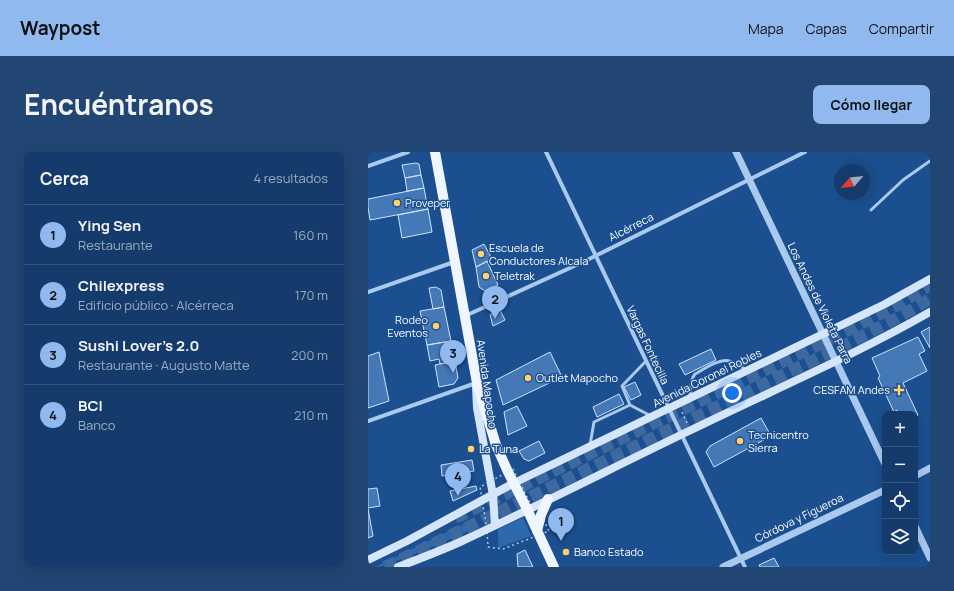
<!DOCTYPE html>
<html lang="es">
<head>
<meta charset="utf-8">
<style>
	body { margin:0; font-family:Manrope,sans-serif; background:#214673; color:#f1f3f6 }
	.controls { position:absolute; right:12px; bottom:12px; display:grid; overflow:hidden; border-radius:8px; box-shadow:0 4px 16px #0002 }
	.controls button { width:36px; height:36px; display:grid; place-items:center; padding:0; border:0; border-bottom:1px solid #33557e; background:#143b6b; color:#f1f3f6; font:20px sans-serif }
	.compass { position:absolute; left:466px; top:12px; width:36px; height:36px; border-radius:50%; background:#143b6b; box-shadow:0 4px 16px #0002; rotate:242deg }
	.you { position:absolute; left:364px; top:241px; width:14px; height:14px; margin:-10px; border:3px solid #fff; border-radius:50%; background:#1a73e8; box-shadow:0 0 0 6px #1a73e833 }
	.badge { display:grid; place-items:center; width:26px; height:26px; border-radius:50%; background:#90b9f0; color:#111; font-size:13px; font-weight:700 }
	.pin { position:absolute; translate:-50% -33px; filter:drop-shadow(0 1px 2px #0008) }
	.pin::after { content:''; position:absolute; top:21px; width:14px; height:12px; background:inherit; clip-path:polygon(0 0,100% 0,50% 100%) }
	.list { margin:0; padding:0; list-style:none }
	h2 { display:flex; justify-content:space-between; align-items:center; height:52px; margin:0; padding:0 16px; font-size:17px }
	h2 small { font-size:13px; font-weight:400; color:#9dadc1 }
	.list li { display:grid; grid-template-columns:26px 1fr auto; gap:12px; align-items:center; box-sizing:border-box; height:60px; padding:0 16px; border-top:1px solid #33557e }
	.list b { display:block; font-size:15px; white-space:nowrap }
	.list p { margin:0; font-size:13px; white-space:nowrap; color:#9dadc1 }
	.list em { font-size:13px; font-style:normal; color:#9dadc1 }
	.icon { flex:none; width:22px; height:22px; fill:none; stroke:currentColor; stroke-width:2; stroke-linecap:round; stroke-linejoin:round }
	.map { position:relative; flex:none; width:562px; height:415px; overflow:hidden; border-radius:8px }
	header { display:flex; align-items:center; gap:24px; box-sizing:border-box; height:56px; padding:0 20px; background:#90b9f0; color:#111 }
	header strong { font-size:19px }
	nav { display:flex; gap:22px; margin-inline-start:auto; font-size:14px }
	.intro { display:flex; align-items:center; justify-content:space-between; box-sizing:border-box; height:96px; padding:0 24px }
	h1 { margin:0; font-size:28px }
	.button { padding:10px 18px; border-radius:8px; background:#90b9f0; color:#111; font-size:14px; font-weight:700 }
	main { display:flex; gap:24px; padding:0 24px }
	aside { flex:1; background:#143b6b; border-radius:8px; box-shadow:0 4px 16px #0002 }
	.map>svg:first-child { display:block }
</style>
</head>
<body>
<header>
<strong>Waypost</strong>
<nav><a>Mapa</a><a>Capas</a><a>Compartir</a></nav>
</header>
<div class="intro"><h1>Encuéntranos</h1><a class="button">Cómo llegar</a></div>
<main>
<aside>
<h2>Cerca<small>4 resultados</small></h2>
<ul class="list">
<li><span class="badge">1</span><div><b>Ying Sen</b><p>Restaurante</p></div><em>160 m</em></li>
<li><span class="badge">2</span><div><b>Chilexpress</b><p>Edificio público · Alcérreca</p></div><em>170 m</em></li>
<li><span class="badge">3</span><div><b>Sushi Lover's 2.0</b><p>Restaurante · Augusto Matte</p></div><em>200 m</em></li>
<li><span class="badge">4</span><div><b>BCI</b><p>Banco</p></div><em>210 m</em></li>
</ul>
</aside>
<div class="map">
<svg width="562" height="415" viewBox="0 0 562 415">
	<rect width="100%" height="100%" fill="#1b4f8f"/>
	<path fill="#2e69ad" d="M155 366 163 384 130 396V377Z
		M97 371 101 379C78 389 55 399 31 408 23 411 15 415 7 415Z"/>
	<path fill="#4478b7" stroke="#cfe3fa" d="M48 11 51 12 53 23 37 26 34 13Z
		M53 23 56 36 39 39 37 26Z
		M56 36 60 57 2 68 0 55V47Z
		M60 57 64 80 34 86 30 63Z
		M116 92 124 107 108 115 104 98Z
		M119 109 130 133 117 139 111 135 108 115Z
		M68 135 73 138 76 155 65 157 61 136Z
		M76 155 83 189 59 193 52 159Z
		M132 158 137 168 125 174 122 163Z
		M562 175V196L553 180Z
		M550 185 557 199 551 202 559 219 535 231 550 263 547 265V262H531L529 258 526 260 510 226 512 224 504 206Z
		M83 189 87 209 72 212 71 207 62 209 59 193Z
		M343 197 348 208 317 223 311 212Z
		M11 200 21 249 0 256V204Z
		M182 200 194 225 135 253 128 228Z
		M87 209 90 226 86 232 71 235 67 213Z
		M267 230 273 243 263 248 256 235Z
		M251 242 256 252 229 265 225 255Z
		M149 254 159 274 140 283 136 260Z
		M393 266 403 284 346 315 338 300 342 294Z
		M171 289 177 301 161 309 156 307 151 299Z
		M104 308 106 319 74 324 73 313Z
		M108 334 109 338 85 349 82 339Z
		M9 336 12 354 0 356V337Z
		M0 357 5 384 0 386Z
		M157 398 165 415H150L149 402Z
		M406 406 411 415H392L391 413Z"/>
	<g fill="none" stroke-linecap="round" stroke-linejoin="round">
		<path stroke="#3d69a0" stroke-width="12" stroke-dasharray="12 6" stroke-linecap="butt" d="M87 366 475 181 526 155 562 133
			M17 415 479 192 531 165 562 147"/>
		<path stroke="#a9c9ee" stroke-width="1.5" stroke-dasharray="2 3" stroke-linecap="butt" d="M470 184 475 195
			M314 260 319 271
			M145 317 164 355 173 363 181 379 135 397 120 395 119 377 112 335Z"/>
		<path stroke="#a9c9ee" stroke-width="3" d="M503 58 535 28 562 9
			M322 244C323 236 322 228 327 222 336 217 352 206 361 209 367 211 373 215 379 218
			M262 253 254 234 278 209
			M222 293 226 270 262 253 283 264"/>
		<path stroke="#a9c9ee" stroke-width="4" d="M178 0 377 415
			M0 14 40 0
			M0 140 86 110
			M97 164 215 110 437 0
			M0 269 108 231"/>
		<path stroke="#a9c9ee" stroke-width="7" d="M368 0 517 312
			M547 324 562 316
			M547 374 562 406
			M355 415 517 338"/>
		<path stroke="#d6e6fa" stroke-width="8" d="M108 235 109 256 125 343 127 373
			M0 408 39 389 146 331 486 167 517 152 562 127
			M30 415C51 407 72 399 92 390 170 354 246 315 323 278 403 239 485 204 562 160"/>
		<path stroke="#f0f6ff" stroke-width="10" d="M67 0 109 231 128 293 140 320 159 357 186 415
			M169 379 173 363 180 347"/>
	</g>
	<g fill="#ffd166" stroke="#1b4f8f" stroke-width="1.5">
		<circle cx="29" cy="51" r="4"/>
		<circle cx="113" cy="102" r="4"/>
		<circle cx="118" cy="124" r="4"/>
		<circle cx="68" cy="174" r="4"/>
		<circle cx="160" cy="226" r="4"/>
		<path d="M529 232h4v4h4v4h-4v4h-4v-4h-4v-4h4z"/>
		<circle cx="372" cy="289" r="4"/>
		<circle cx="103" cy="297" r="4"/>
		<circle cx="198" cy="400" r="4"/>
	</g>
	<g text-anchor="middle" stroke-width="3" stroke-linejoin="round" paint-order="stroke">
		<g font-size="11" fill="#fff" stroke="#1b4f8f" text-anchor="start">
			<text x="37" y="55">Proveper</text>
			<text x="121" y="100">Escuela de<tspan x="121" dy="13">Conductores Alcala</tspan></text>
			<text x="126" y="128">Teletrak</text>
			<text x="60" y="172" text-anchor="end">Rodeo<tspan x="60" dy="13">Eventos</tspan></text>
			<text x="168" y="230">Outlet Mapocho</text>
			<text x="522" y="242" text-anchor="end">CESFAM Andes</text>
			<text x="380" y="287">Tecnicentro<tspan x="380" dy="13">Sierra</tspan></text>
			<text x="111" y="301">La Tuna</text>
			<text x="206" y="404">Banco Estado</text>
		</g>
		<g font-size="11" fill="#fff" stroke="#1b4f8f">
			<text transform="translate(263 75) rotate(-27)" y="4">Alcérreca</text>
			<text transform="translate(452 151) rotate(64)" y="4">Los Andes de Violeta Parra</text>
			<text transform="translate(280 193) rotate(65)" y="4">Vargas Fontecilla</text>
			<text transform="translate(339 226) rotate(-26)" y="4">Avenida Coronel Robles</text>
			<text transform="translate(119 232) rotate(82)" y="4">Avenida Mapocho</text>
			<text transform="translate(431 366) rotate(-26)" y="4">Córdova y Figueroa</text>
		</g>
	</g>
</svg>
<div class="controls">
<button>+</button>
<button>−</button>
<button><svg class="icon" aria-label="locate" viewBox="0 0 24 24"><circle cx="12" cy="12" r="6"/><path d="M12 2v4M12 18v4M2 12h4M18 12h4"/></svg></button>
<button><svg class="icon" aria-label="layers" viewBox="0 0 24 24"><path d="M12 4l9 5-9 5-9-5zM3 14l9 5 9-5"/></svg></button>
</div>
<svg class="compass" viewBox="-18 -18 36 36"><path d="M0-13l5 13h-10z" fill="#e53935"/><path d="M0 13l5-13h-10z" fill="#9dadc1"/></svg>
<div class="you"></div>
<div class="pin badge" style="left:193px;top:389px">1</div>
<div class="pin badge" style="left:127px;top:167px">2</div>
<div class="pin badge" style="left:85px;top:221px">3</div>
<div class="pin badge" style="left:90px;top:344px">4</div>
</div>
</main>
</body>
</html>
